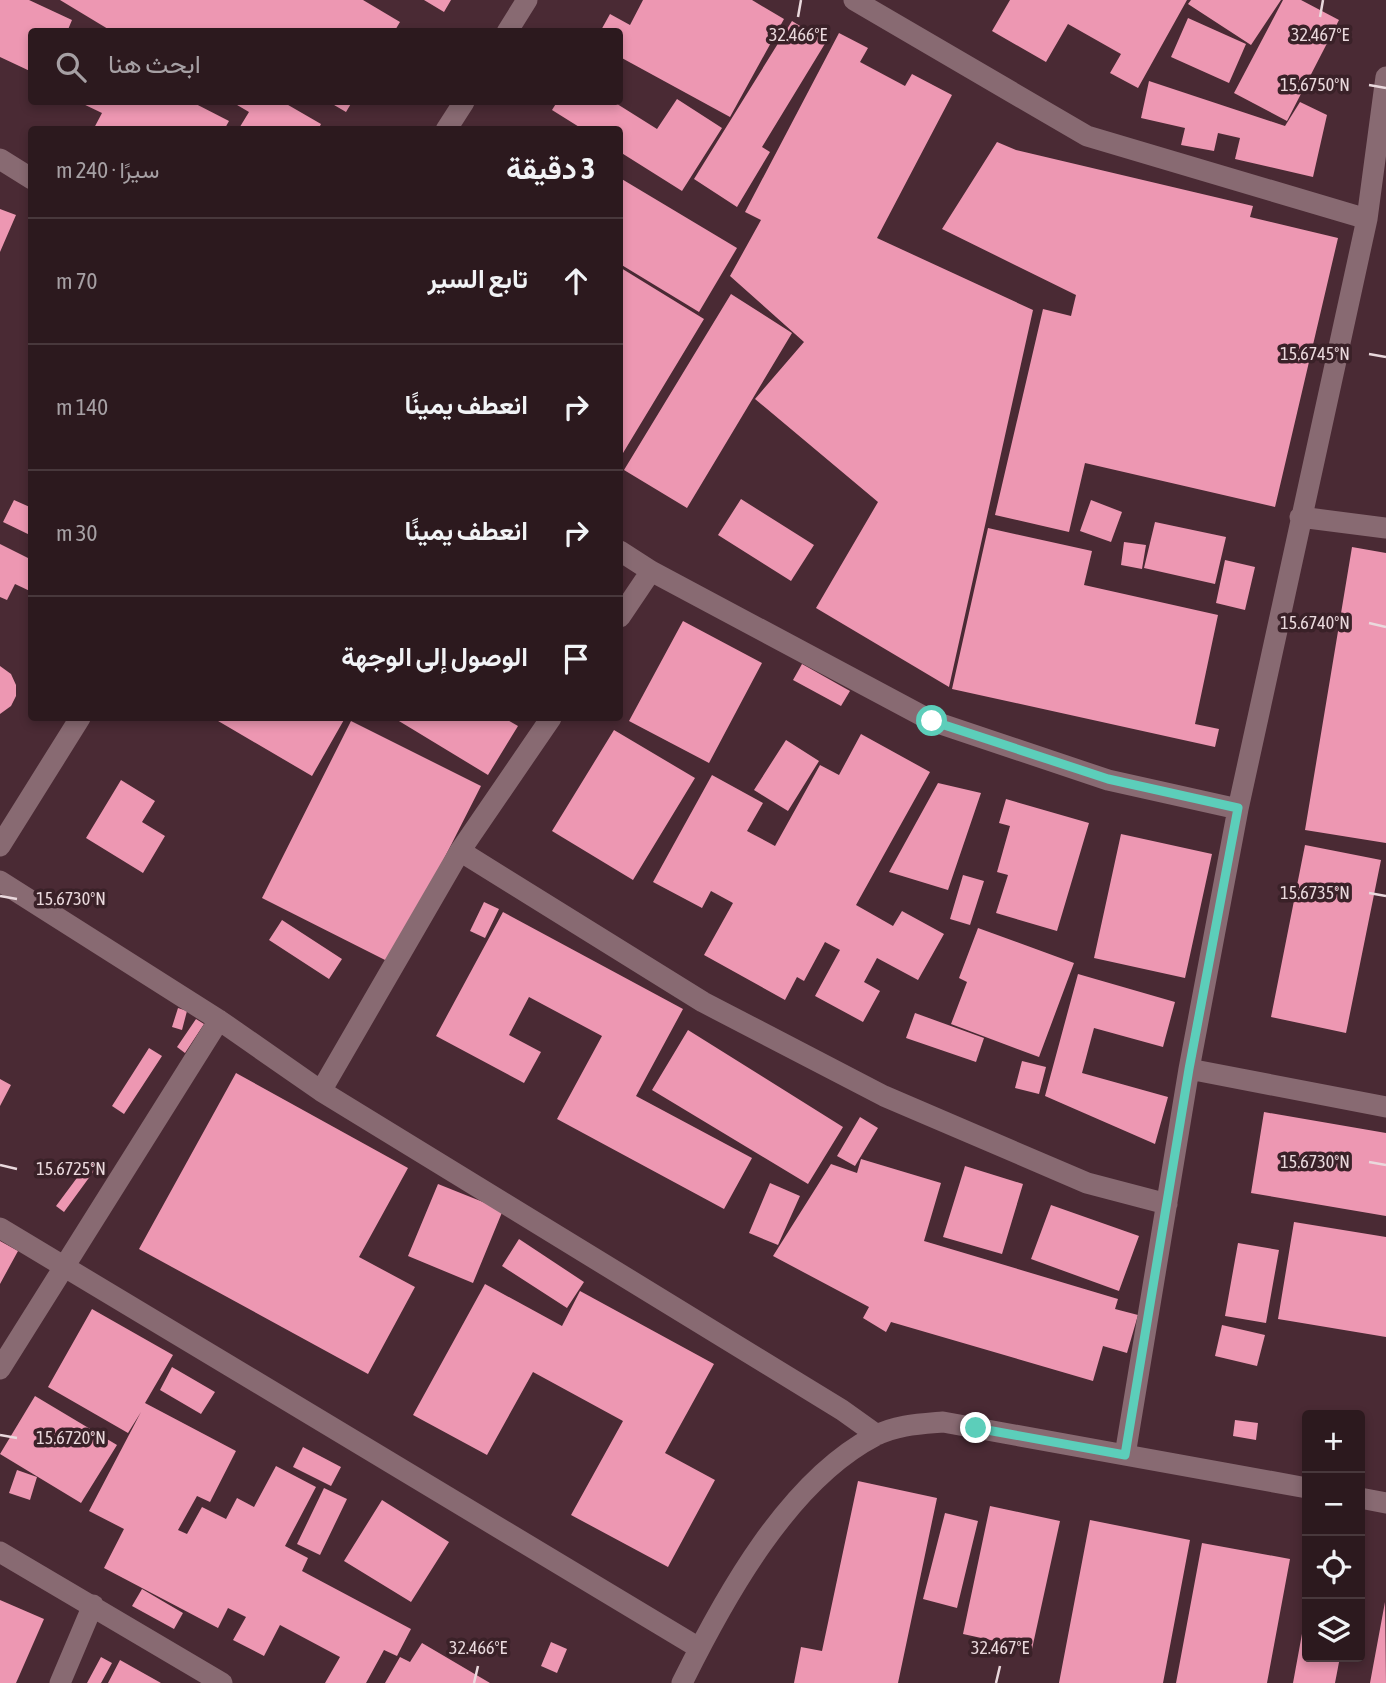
<!DOCTYPE html>
<html lang="ar">
<head>
<meta charset="utf-8">
<style>
	body { margin:0; font-family:"Asap Condensed",Vazirmatn,sans-serif; background:#342227; color:#f1f3f6; direction:rtl }
	.controls { position:absolute; right:21px; bottom:21px; display:grid; overflow:hidden; border-radius:7px; box-shadow:0 4px 10px #0003 }
	.controls button { width:63px; height:63px; display:grid; place-items:center; padding:0; border:0; border-bottom:2px solid #48383c; background:#2c191e; color:#f1f3f6; font:35px sans-serif }
	.stop { position:absolute; width:21px; height:21px; margin:-16px; border:5px solid #5cceba; border-radius:50%; background:#fff }
	.stop.end { background:#5cceba; border-color:#fff; box-shadow:0 2px 7px #0008 }
	.list { margin:0; padding:0; list-style:none }
	h2 { display:flex; justify-content:space-between; align-items:center; height:91px; margin:0; padding:0 28px; font-size:30px }
	h2 small { font-size:23px; font-weight:400; color:#a6a0a4 }
	.list li { display:grid; grid-template-columns:46px 1fr auto; gap:21px; align-items:center; box-sizing:border-box; height:126px; padding:0 28px; border-top:2px solid #48383c }
	.list b { display:block; font-size:26px; white-space:nowrap }
	.list em { font-size:23px; font-style:normal; color:#a6a0a4 }
	.icon { flex:none; width:38px; height:38px; fill:none; stroke:currentColor; stroke-width:2; stroke-linecap:round; stroke-linejoin:round }
	.map { position:relative; flex:none; width:1386px; height:1683px; overflow:hidden; direction:ltr }
	.search { position:absolute; background:#2c191e; box-shadow:0 4px 10px #0003; left:28px; top:28px; width:595px; height:77px; display:flex; align-items:center; gap:18px; box-sizing:border-box; padding:0 24px; border-radius:7px; color:#a6a0a4; font-size:26px }
	.panel { position:absolute; background:#2c191e; box-shadow:0 4px 10px #0003; left:28px; top:126px; width:595px; height:595px; border-radius:7px; direction:rtl }
	.map>svg:first-child { display:block }
</style>
</head>
<body>
<div class="map">
<svg width="1386" height="1683" viewBox="0 0 1386 1683">
	<rect width="100%" height="100%" fill="#3a2128"/>
	<path fill="#4a2a34" fill-rule="evenodd" d="M0 0H1386V1683H0ZM32 32H620V102H32ZM32 130H620V718H32ZM1307 1415H1360V1657H1307Z"/>
	<path fill="#ed97b2" d="M0 0H29L72 20 67 32H32V72L0 57Z
		M60 0H363L400 22 394 32H113Z
		M424 0H451L444 12Z
		M643 0H752L784 19 730 117 620 57V32H600L610 14 630 25Z
		M1010 0H1187L1138 88 1110 73 1121 54 1068 24 1046 62 992 31Z
		M1191 0H1281L1251 45 1188 4Z
		M1283 0H1301L1339 20 1287 121 1234 93Z
		M1188 18 1246 44 1229 83 1171 57Z
		M792 21 826 42 762 147 770 152 737 207 694 179Z
		M839 33 868 48 860 62 905 86 912 74 952 95 877 238 1033 310 949 687 816 608 878 502 755 399 804 342 730 276 761 220 745 212Z
		M1149 81 1285 126 1300 102 1327 115 1313 177 1235 159 1240 138 1218 133 1214 151 1181 145 1185 128 1141 118Z
		M677 99 722 128 682 191 620 152V130H584L552 110 557 102H614L657 129Z
		M79 102H192L229 121 224 130H93L102 113Z
		M232 102H283L321 124 318 130H238L249 112Z
		M329 102H352L346 112Z
		M997 142 1016 150 1253 206 1250 217 1338 238 1275 507 1085 463 1069 532 995 515 1043 309 1071 316 1076 295 942 229Z
		M620 178 737 248 699 312 620 264Z
		M0 209 16 215 0 252Z
		M621 268 704 319 620 458V271Z
		M731 294 792 333 687 508 624 470Z
		M741 499 814 545 791 581 718 535Z
		M14 500 32 508V536L3 522Z
		M1091 500 1122 512 1111 542 1080 531Z
		M1155 522 1226 537 1215 584 1144 568Z
		M988 528 1092 551 1084 585 1218 615 1195 724 1219 729 1215 747 952 689Z
		M1124 542 1146 545 1142 569 1121 565Z
		M0 544 32 560V592L15 584 7 600 0 597Z
		M1352 547 1386 553V843L1305 830Z
		M1225 560 1255 567 1245 610 1216 603Z
		M683 621 762 663 709 763 629 721Z
		M802 664 850 691 841 706 793 680Z
		M0 666 11 674 16 685V696L11 706 0 714Z
		M213 718H345L312 776Z
		M394 718H504L518 726 488 775Z
		M351 721 481 786 391 963 262 898Z
		M614 730 695 778 633 880 552 831Z
		M861 734 930 772 856 905 893 926 902 911 944 934 918 980 877 958 864 982 880 991 863 1022 815 996 840 950 825 942 804 981 797 977 785 1000 704 955 733 903 711 891 702 908 653 882 712 775 763 803 747 831 775 846 820 765 839 775Z
		M786 740 819 761 788 811 754 790Z
		M121 780 155 801 142 822 165 836 143 873 86 838Z
		M938 783 981 793 948 890 889 872Z
		M1006 799 1089 823 1057 931 996 913 1008 875 997 872 1010 826 999 823Z
		M1121 834 1212 854 1185 978 1094 958Z
		M1305 845 1381 860 1346 1033 1271 1017Z
		M963 875 984 881 970 925 950 919Z
		M484 902 499 909 485 938 470 931Z
		M503 912 683 1009 636 1096 752 1158 724 1209 557 1119 602 1036 529 997 509 1035 541 1052 524 1083 436 1036Z
		M282 920 342 959 329 979 269 940Z
		M978 928 1074 963 1039 1057 951 1024 967 982 959 978Z
		M1078 974 1175 1002 1163 1047 1094 1028 1082 1073 1168 1097 1155 1144 1045 1096Z
		M178 1008 187 1011 182 1030 172 1027Z
		M915 1013 984 1038 976 1062 906 1038Z
		M196 1019 204 1024 185 1053 177 1047Z
		M688 1030 843 1127 808 1184 652 1090Z
		M149 1048 162 1056 124 1114 112 1106Z
		M1022 1061 1046 1067 1039 1094 1015 1088Z
		M236 1073 408 1168 359 1257 415 1287 368 1374 139 1249Z
		M0 1079 11 1085 0 1106Z
		M1264 1112 1386 1133V1216L1251 1193Z
		M860 1117 878 1128 855 1166 837 1156Z
		M91 1159 99 1164 64 1212 56 1206Z
		M861 1159 941 1183 924 1241 1118 1299 1115 1309 1138 1315 1127 1353 1103 1346 1093 1381 891 1322 886 1332 863 1318 869 1307 773 1256 831 1164 857 1173Z
		M965 1166 1023 1184 1002 1254 943 1237Z
		M770 1183 800 1196 778 1245 749 1233Z
		M438 1184 503 1210 473 1283 408 1256Z
		M1051 1205 1139 1236 1119 1291 1031 1259Z
		M1294 1222 1386 1237V1337L1278 1319Z
		M519 1239 584 1282 567 1308 502 1266Z
		M0 1241 18 1251 0 1284Z
		M1238 1243 1279 1250 1266 1323 1225 1316Z
		M485 1284 562 1326 580 1291 714 1364 665 1453 715 1480 668 1567 571 1515 623 1421 533 1372 487 1455 413 1415Z
		M92 1309 173 1355 145 1403 236 1451 210 1502 197 1496 178 1530 187 1534 202 1507 226 1519 237 1498 254 1507 276 1466 316 1487 285 1546 308 1558 302 1571 411 1629 397 1656 384 1650 366 1683H325L340 1657 280 1625 264 1656 233 1640 246 1617 228 1608 218 1628 104 1568 124 1529 89 1511 141 1412 128 1433 48 1387Z
		M1222 1325 1265 1335 1257 1366 1215 1356Z
		M172 1367 215 1392 201 1414 160 1390Z
		M35 1396 117 1445 81 1503 0 1454Z
		M1235 1420 1258 1423 1256 1440 1233 1436Z
		M303 1447 341 1467 331 1486 293 1467Z
		M17 1470 37 1477 30 1500 9 1493Z
		M858 1481 937 1498 898 1683H794L801 1647 822 1651Z
		M324 1488 347 1499 320 1555 297 1544Z
		M382 1500 449 1542 411 1602 344 1561Z
		M990 1506 1060 1521 1032 1649 963 1634Z
		M945 1513 978 1521 957 1608 923 1599Z
		M1090 1520 1190 1540 1163 1683H1059Z
		M1202 1543 1290 1559 1267 1683H1176Z
		M142 1589 183 1613 174 1629 132 1606Z
		M0 1600 44 1619 16 1683H0Z
		M1385 1602 1386 1683H1370Z
		M1306 1612 1307 1657H1340L1335 1683H1293Z
		M551 1642 567 1649 557 1673 541 1666Z
		M422 1643 490 1683H385L400 1657 410 1662Z
		M101 1657 112 1663 101 1683H87Z
		M120 1660 161 1683H108Z"/>
	<g fill="none" stroke-linecap="round" stroke-linejoin="round">
		<path stroke="#886a72" stroke-width="21" d="M854 0 1087 136 1367 219
			M507 32 527 0
			M446 130 464 102
			M0 159 32 179
			M1300 517 1386 528
			M620 551 651 571 932 721 1108 780 1238 809
			M620 617 651 571
			M0 846 80 718
			M460 851 703 1002 884 1096 1087 1183 1167 1204
			M0 881 219 1020 321 1091 842 1410 877 1435
			M1189 1069 1386 1107
			M321 1091 460 851 551 718
			M0 1228 699 1648
			M0 1369 219 1020
			M1125 1455 1189 1069 1238 809 1367 219 1386 77
			M1360 1498 1386 1503
			M0 1552 222 1683
			M60 1683 93 1605
			M682 1683C724 1598 788 1481 875 1436 896 1425 920 1424 943 1422L1307 1488"/>
	</g>
	<g fill="none" stroke-linecap="round" stroke-linejoin="round">
		<path stroke="#5cceba" stroke-width="9" d="M932 721 1108 779 1238 808 1189 1069 1125 1455 976 1428"/>
	</g>
	<path fill="none" stroke="#ead9dd" stroke-width="2.5" d="M798 17 801 0M1320 17 1323 0M1369 85 1386 88M1369 354 1386 357M1369 623 1386 627M1369 893 1386 896M0 896 17 899M1369 1162 1386 1165M0 1165 17 1169M0 1435 17 1438M474 1683 478 1666M996 1683 1000 1666"/>
	<g font-size="18" text-anchor="middle" fill="#ead9dd" stroke="#3a2128" stroke-width="7" stroke-linejoin="round" paint-order="stroke">
		<text x="798" y="41">32.466°E</text>
		<text x="1320" y="41">32.467°E</text>
		<text x="1315" y="91">15.6750°N</text>
		<text x="1315" y="360">15.6745°N</text>
		<text x="1315" y="629">15.6740°N</text>
		<text x="1315" y="899">15.6735°N</text>
		<text x="71" y="905">15.6730°N</text>
		<text x="1315" y="1168">15.6730°N</text>
		<text x="71" y="1175">15.6725°N</text>
		<text x="71" y="1444">15.6720°N</text>
		<text x="478" y="1654">32.466°E</text>
		<text x="1000" y="1654">32.467°E</text>
	</g>
</svg>
<div class="controls">
<button>+</button>
<button>−</button>
<button><svg class="icon" aria-label="locate" viewBox="0 0 24 24"><circle cx="12" cy="12" r="6"/><path d="M12 2v4M12 18v4M2 12h4M18 12h4"/></svg></button>
<button><svg class="icon" aria-label="layers" viewBox="0 0 24 24"><path d="M12 4l9 5-9 5-9-5zM3 14l9 5 9-5"/></svg></button>
</div>
<div class="stop" style="left:932px;top:721px"></div>
<div class="stop end" style="left:976px;top:1428px"></div>
<div class="search"><svg class="icon" aria-label="search" viewBox="0 0 24 24"><circle cx="10" cy="10" r="6"/><path d="M15 15l6 6"/></svg>ابحث هنا</div>
<section class="panel">
<h2>3 دقيقة<small>سيرًا · 240 m</small></h2>
<ul class="list">
<li><svg class="icon" aria-label="ahead" viewBox="0 0 24 24"><path d="M12 20V5M6 11l6-6 6 6"/></svg><div><b>تابع السير</b></div><em>70 m</em></li>
<li><svg class="icon" aria-label="right" viewBox="0 0 24 24"><path d="M7 20v-9h11M14 6l5 5-5 5"/></svg><div><b>انعطف يمينًا</b></div><em>140 m</em></li>
<li><svg class="icon" aria-label="right" viewBox="0 0 24 24"><path d="M7 20v-9h11M14 6l5 5-5 5"/></svg><div><b>انعطف يمينًا</b></div><em>30 m</em></li>
<li><svg class="icon" aria-label="arrive" viewBox="0 0 24 24"><path d="M6 21V4h12l-3 4 3 4H6"/></svg><div><b>الوصول إلى الوجهة</b></div></li>
</ul>
</section>
</div>
</body>
</html>
